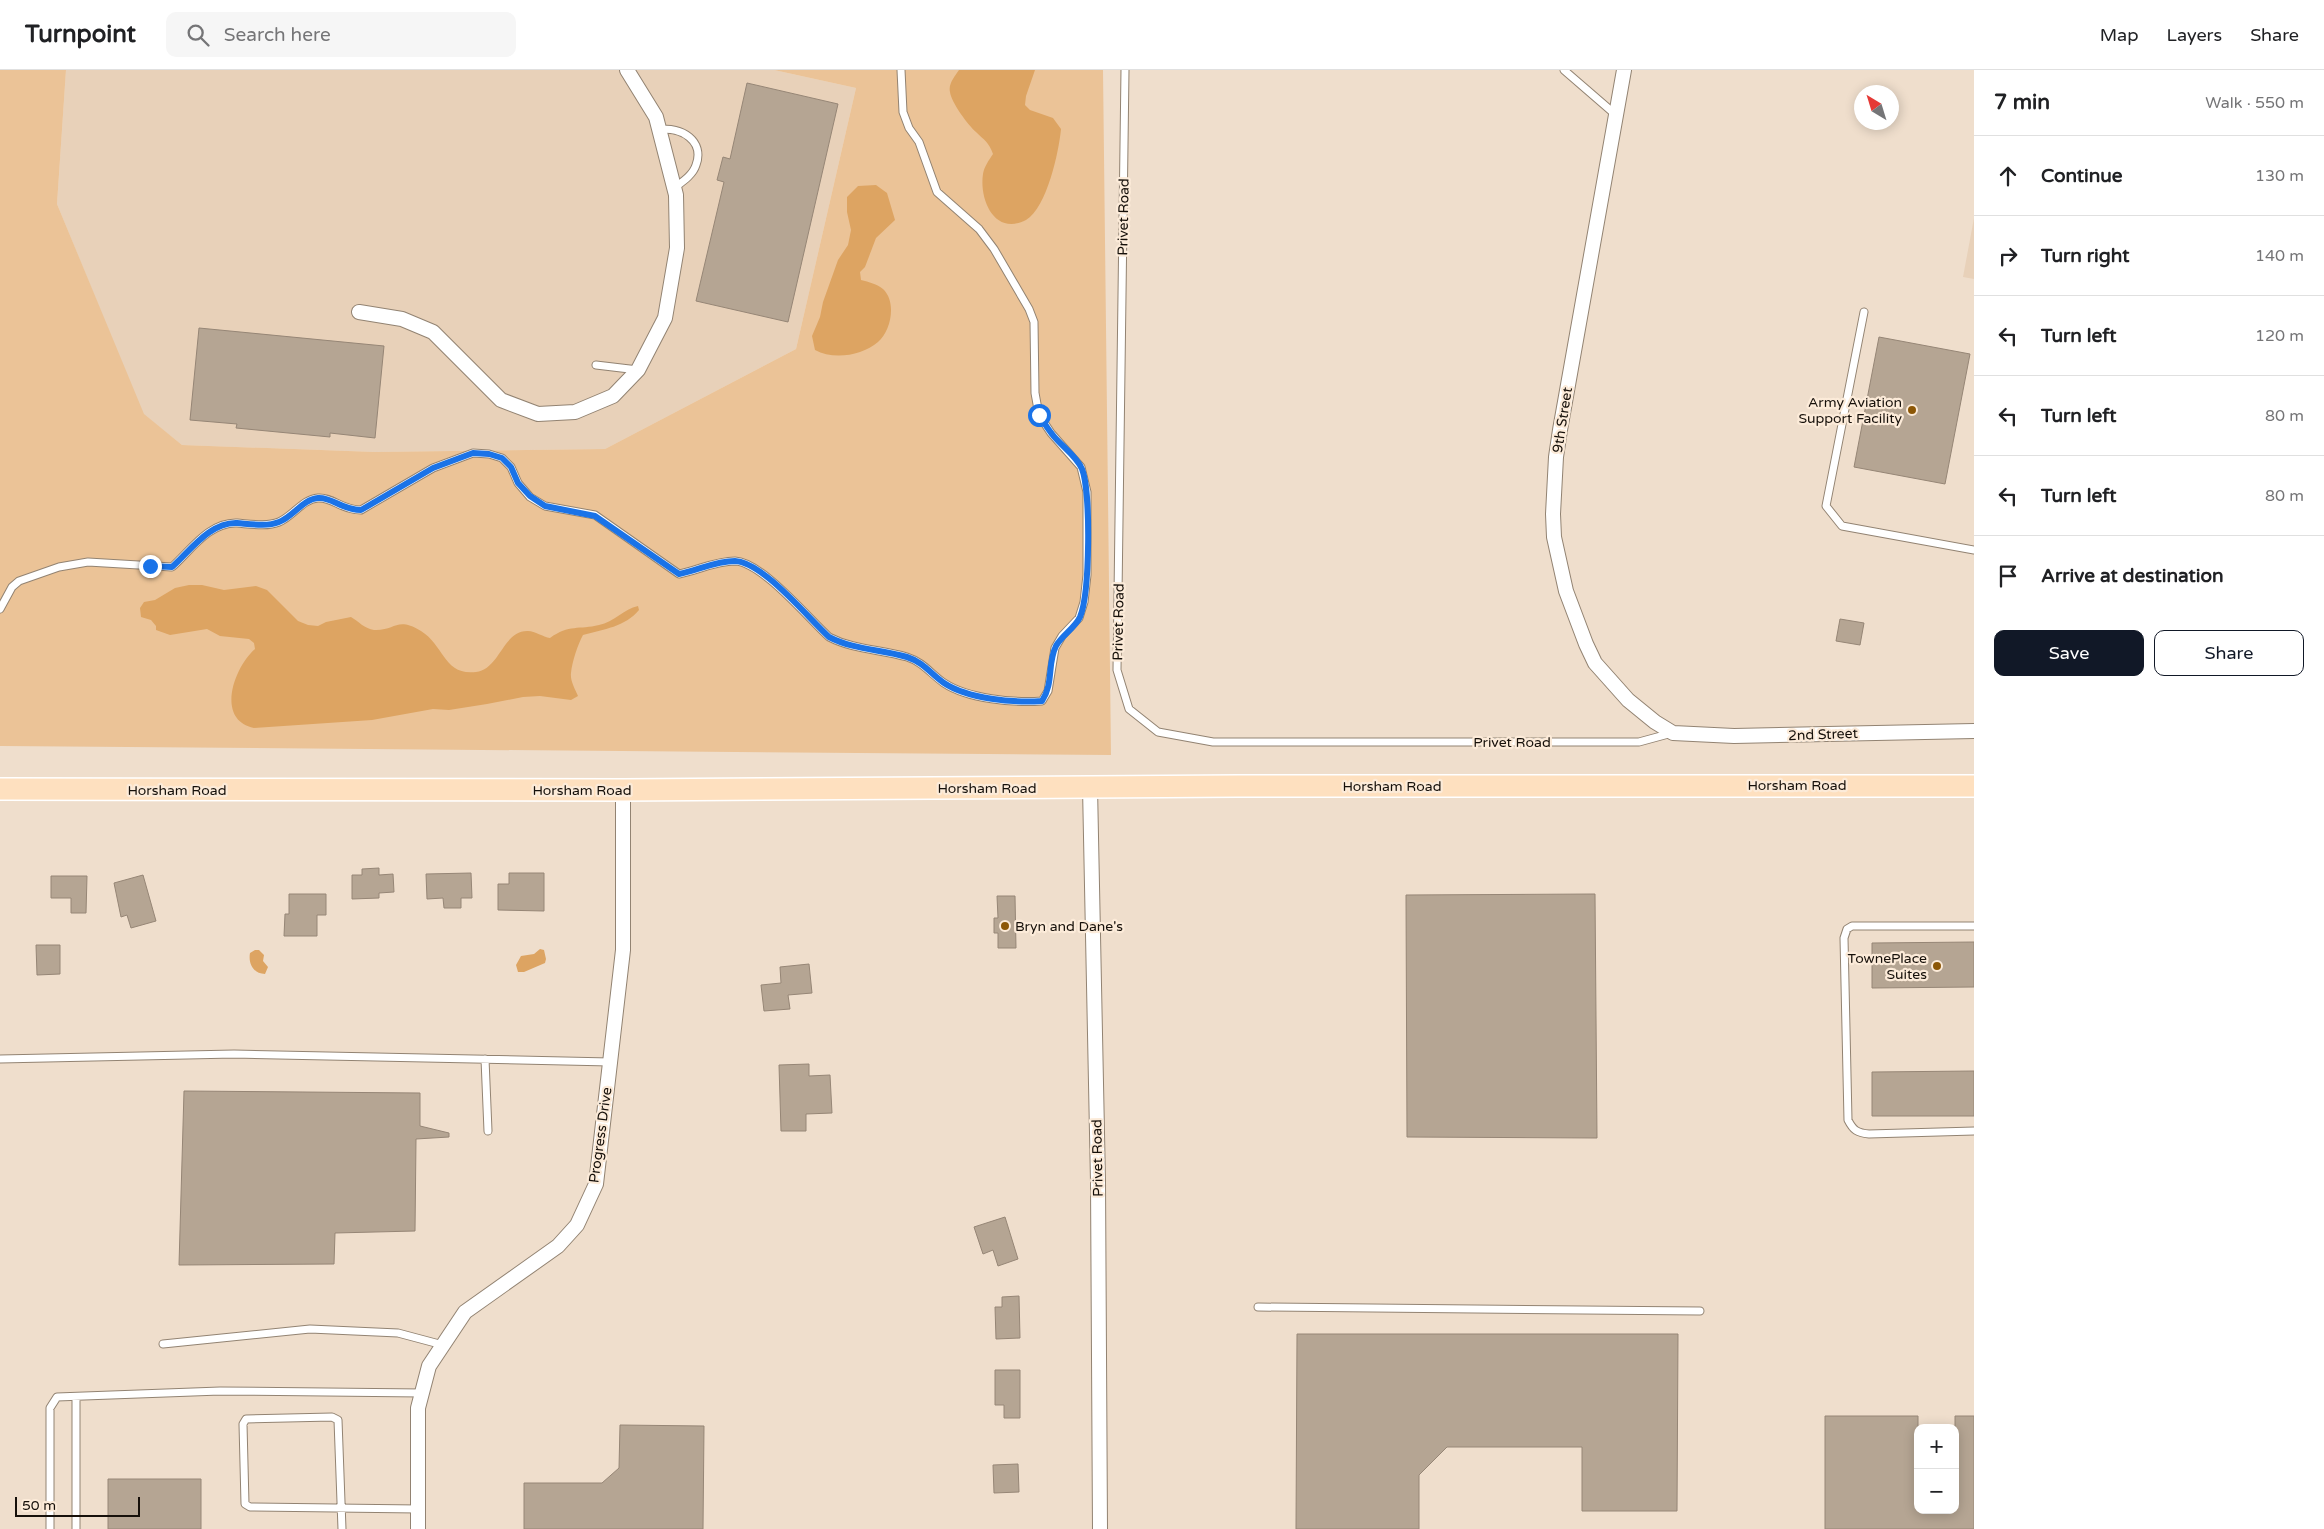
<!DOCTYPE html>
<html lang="en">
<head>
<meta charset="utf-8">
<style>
	body { margin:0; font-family:"Varela Round",sans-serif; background:#f6f6f6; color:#202124 }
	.controls { position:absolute; right:15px; bottom:15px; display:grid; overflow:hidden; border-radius:10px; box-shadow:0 2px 12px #0003 }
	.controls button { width:45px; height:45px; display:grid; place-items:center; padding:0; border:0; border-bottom:1px solid #e0e0e0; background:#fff; color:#202124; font:25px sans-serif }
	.compass { position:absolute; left:1854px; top:15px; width:45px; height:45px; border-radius:50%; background:#fff; box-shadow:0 2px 12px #0003; rotate:322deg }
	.scale { position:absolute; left:15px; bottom:12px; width:125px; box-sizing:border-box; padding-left:5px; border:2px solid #16100a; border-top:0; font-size:14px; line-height:18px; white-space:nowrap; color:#16100a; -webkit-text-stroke:4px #fcebd9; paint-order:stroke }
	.stop { position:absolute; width:15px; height:15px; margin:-11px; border:4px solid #1a73e8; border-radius:50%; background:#fff }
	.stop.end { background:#1a73e8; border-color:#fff; box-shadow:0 1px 5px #0008 }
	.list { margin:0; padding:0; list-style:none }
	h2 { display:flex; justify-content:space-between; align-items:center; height:65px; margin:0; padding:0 20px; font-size:21px }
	h2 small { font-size:16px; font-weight:400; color:#757577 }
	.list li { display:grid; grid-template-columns:32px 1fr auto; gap:15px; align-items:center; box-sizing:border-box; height:80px; padding:0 20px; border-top:1px solid #e0e0e0 }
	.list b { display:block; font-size:19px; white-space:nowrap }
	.list em { font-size:16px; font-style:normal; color:#757577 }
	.actions { display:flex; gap:10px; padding:15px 20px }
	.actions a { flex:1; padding:11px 0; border:1px solid #111827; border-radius:10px; text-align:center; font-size:18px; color:#111827 }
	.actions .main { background:#111827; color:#fff }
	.icon { flex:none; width:28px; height:28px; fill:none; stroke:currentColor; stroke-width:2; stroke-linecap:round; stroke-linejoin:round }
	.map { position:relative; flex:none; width:1974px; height:1459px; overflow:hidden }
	header { display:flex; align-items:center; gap:30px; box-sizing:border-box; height:70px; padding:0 25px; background:#fff; border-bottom:1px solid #e0e0e0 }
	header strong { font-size:24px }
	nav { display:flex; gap:28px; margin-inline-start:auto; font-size:18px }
	.search { width:350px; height:45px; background:#f6f6f6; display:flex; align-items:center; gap:12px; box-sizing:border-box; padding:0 18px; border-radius:10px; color:#757577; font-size:19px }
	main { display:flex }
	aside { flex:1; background:#fff }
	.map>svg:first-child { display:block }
</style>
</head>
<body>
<header>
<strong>Turnpoint</strong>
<div class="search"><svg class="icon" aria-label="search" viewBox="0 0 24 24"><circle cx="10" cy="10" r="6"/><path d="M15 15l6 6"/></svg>Search here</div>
<nav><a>Map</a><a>Layers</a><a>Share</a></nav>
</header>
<main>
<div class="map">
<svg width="1974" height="1459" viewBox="0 0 1974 1459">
	<rect width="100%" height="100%" fill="#efdecc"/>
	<path fill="#e8d1b9" d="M66 0H774L856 18 796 279 605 379 375 382 182 375 143 344 57 134Z
		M1974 148V209L1963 207Z"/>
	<path fill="#ebc397" d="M0 0H66L57 134 144 344 182 375 375 382 605 379 796 279 856 18 774 0H1103L1111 685 0 676Z"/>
	<path fill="#dda462" d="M959 0H1035L1026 26 1025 35 1030 40 1053 48 1061 59C1059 81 1047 138 1026 150 995 166 979 130 983 104 984 97 989 90 993 84 989 72 984 70 976 62 968 55 951 32 950 22 948 14 955 6 959 0Z
		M876 115 887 123 895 150 876 168 865 197 860 202 861 210C869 212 877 214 883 219 897 232 891 261 878 272 862 286 833 290 815 280L812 266 820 247 823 232 838 190 848 175 851 160 847 142V127L858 116Z
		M189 515H202L224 520 256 516 267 520 298 551 308 555 318 556 326 552 351 547C358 551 365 559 374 560 396 561 396 546 421 561 444 575 444 606 476 602 500 599 503 560 528 561 535 561 543 567 550 568 569 554 579 560 599 555 614 552 624 539 638 536L639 540C625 557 604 559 583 565 578 574 572 592 571 603 570 611 575 619 578 626L571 630 540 626 523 627 487 634 449 640 433 639 372 650 254 658C215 650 234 597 255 579L254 573 249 569 220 566 207 559 170 565 156 560V556L151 550 141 547 140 538 144 532 155 530 175 518Z
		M540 879 544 880 546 889 545 893 524 902H518L516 895 521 886 534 884Z
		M255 880H259L264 885 263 891 268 897 265 904C254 904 248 894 250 883Z"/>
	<path fill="#b5a593" stroke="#968676" d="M747 13 838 34 788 252 696 231 724 112 717 110 723 87 730 89Z
		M199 258 384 276 375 368 330 363V367L236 358 237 354 190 350Z
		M1879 267 1970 284 1945 414 1854 397Z
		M1840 549 1864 553 1860 575 1836 571Z
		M379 798V805L393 804 394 822 379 823V828L352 829V805H362V799Z
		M471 803 472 828H461V838H444L443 828 427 829 426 804Z
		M509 803H544V841L498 840V814H509Z
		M143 805 156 851 131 858 127 845 121 847 114 813Z
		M51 806H87L86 843H71V828H51Z
		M289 824H326V845H317V866H284L285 844H289Z
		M1595 824 1597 1068 1407 1067 1406 825Z
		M997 826H1015L1016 878H998V863H994V848H998Z
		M1974 872V917L1872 918V873Z
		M36 875H60V904L37 905Z
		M809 894 812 923 788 925 790 939 764 941 761 915 781 913 780 897Z
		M809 994V1006L830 1005 832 1043 806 1044V1061H781L779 995Z
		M1974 1001V1046H1872V1002Z
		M184 1021 420 1023V1056L449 1063V1067L416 1069 415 1161 335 1163 334 1194 179 1195Z
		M1005 1147 1018 1189 998 1196 993 1180 983 1184 974 1157Z
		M1019 1226 1020 1268 996 1269 995 1237H1002V1227Z
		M1297 1264H1678L1677 1441H1582V1377H1447L1419 1405V1459H1296Z
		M995 1300H1020V1348H1004V1335H995Z
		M1825 1346H1918V1440H1955V1346H1974V1459H1825Z
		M620 1355 704 1356 703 1459H524V1413H602L619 1398Z
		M1018 1394 1019 1422 994 1423 993 1395Z
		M108 1409H201V1459H108Z"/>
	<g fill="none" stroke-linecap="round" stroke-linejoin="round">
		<g stroke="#928372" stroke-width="9">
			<path id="service" d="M1125 0 1117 600 1129 639 1158 662 1213 672H1639L1672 663
				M1564 0 1616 45
				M659 60C681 56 705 71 696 95 693 105 682 112 674 118
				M1864 242 1826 436 1842 456 1974 480
				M596 295 638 300
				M0 539 12 517 19 511 59 497 88 492 172 497C191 480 209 452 237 453 250 454 267 457 279 452 293 446 303 429 318 428 333 427 341 440 361 440L433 398 473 383 489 384 502 388 511 397 518 413 530 427 545 436 595 445 679 504C698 500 716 491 735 491 762 492 808 548 829 567 854 580 880 579 907 587 923 592 931 604 944 613 968 629 1014 633 1042 631L1048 621 1055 578 1062 566 1079 548 1084 532 1087 505V422L1081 397 1051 363 1039 345 1035 323 1034 252 1029 239 994 179 979 159 937 122 919 72 909 58 903 42 901 0
				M1974 856H1852L1847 859 1844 868 1848 1050C1853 1060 1857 1063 1869 1064L1974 1061
				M0 989 234 984 610 992
				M485 989 488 1061
				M1258 1237 1700 1241
				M163 1274 310 1259 398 1263 443 1275
				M76 1327V1459
				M50 1459V1338L57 1327 220 1321 422 1323
				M342 1459 338 1350 332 1347 246 1349 243 1354 245 1434 250 1437 418 1439"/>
		</g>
		<g stroke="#928372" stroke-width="16">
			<path id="minor" d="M1624 0 1560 360 1556 387 1553 444 1554 467 1566 521 1586 574 1595 593 1628 630 1655 652 1673 663 1734 666 1974 661
				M359 242 402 249 433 262 501 330 538 344 575 342 613 326 638 300 665 248 677 178 676 125 656 47 627 0
				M1090 717 1098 1112 1100 1459
				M418 1459V1338L429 1296 465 1242 558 1176 577 1155 596 1114 623 880V720"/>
		</g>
		<g stroke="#fff" stroke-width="24">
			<path id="primary" d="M0 719 623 720 1238 716H1974"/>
		</g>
		<use href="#service" stroke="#fff" stroke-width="7"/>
		<use href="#minor" stroke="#fff" stroke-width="14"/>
		<use href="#primary" stroke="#fee0bf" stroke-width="21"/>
	</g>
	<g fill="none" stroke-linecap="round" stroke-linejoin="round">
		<path stroke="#1a73e8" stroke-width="6" d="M150 496 172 497C191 480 210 452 237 453 250 454 267 457 279 452 293 447 303 429 318 428 333 427 341 440 361 440L433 398 473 383 489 384 502 388 511 397 518 413 530 426 545 436 595 446 679 504C698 500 716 491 735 491 763 492 808 548 829 567 854 580 880 579 907 587 923 592 931 604 944 613 968 629 1014 633 1042 631 1054 613 1047 594 1056 576 1062 565 1075 558 1080 547 1090 523 1091 422 1082 399 1077 386 1060 375 1052 364 1047 358 1043 351 1039 345"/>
	</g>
	<g fill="#8c5706" stroke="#fcebd9" stroke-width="2">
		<circle cx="1912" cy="340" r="5"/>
		<circle cx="1005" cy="856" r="5"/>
		<circle cx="1937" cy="896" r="5"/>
	</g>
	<g text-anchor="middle" stroke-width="4.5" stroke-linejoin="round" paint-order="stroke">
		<g font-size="14" fill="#16100a" stroke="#fcebd9">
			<text transform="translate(1123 147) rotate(-89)" y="5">Privet Road</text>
			<text transform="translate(1562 350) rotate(-81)" y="5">9th Street</text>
			<text transform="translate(1118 552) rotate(-89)" y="5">Privet Road</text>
			<text transform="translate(1823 664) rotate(-2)" y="5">2nd Street</text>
			<text x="1512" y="677">Privet Road</text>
			<text x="1797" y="720">Horsham Road</text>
			<text x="1392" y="721">Horsham Road</text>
			<text x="987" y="723">Horsham Road</text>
			<text x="177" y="725">Horsham Road</text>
			<text x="582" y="725">Horsham Road</text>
			<text transform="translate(600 1065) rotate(-82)" y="5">Progress Drive</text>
			<text transform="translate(1097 1088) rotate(-91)" y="5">Privet Road</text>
		</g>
		<g font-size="14" fill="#16100a" stroke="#fcebd9" text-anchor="end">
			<text x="1902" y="337">Army Aviation<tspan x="1902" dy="16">Support Facility</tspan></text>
			<text x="1015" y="861" text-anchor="start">Bryn and Dane's</text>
			<text x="1927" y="893">TownePlace<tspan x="1927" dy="16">Suites</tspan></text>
		</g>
	</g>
</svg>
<div class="controls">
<button>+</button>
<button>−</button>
</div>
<svg class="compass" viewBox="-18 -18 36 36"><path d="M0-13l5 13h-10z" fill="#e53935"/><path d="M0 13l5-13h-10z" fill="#757577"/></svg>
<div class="scale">50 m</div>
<div class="stop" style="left:1039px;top:345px"></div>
<div class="stop end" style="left:150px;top:496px"></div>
</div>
<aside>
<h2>7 min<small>Walk · 550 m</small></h2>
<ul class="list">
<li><svg class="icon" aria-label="ahead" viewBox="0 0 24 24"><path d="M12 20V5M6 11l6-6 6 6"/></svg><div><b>Continue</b></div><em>130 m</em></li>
<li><svg class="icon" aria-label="right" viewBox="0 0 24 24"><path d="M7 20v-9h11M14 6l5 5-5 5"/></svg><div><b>Turn right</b></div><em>140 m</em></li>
<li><svg class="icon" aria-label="left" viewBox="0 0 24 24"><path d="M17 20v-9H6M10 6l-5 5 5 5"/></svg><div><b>Turn left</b></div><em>120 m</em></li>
<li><svg class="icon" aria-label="left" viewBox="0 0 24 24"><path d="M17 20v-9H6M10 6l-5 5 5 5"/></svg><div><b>Turn left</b></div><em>80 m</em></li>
<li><svg class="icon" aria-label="left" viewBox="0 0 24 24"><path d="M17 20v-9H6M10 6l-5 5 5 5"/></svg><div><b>Turn left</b></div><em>80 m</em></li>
<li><svg class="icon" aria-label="arrive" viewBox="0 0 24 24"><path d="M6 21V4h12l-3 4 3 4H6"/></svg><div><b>Arrive at destination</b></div></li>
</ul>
<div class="actions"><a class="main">Save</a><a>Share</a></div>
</aside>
</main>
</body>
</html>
